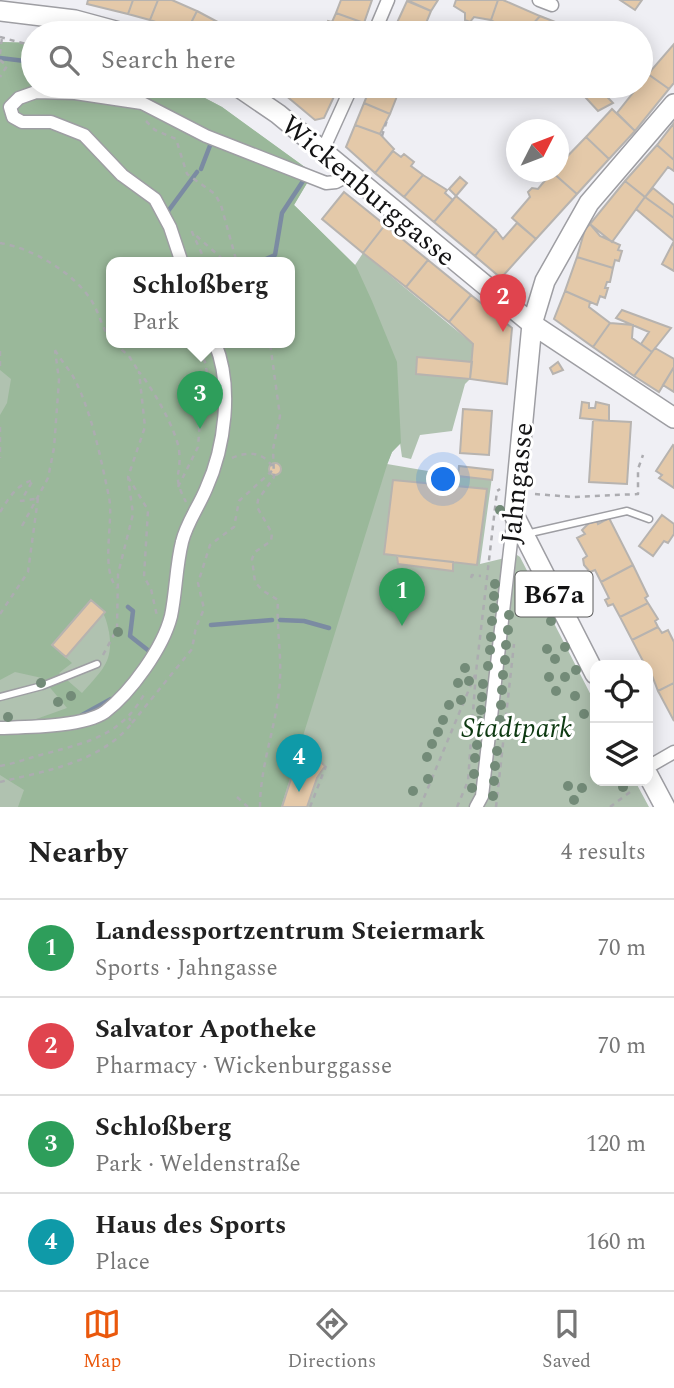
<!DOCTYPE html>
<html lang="en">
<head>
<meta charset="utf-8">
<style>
	body { margin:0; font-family:Spectral,serif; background:#f2f2f2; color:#222 }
	.controls { position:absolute; right:21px; bottom:21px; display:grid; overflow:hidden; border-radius:14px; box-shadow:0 4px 18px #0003 }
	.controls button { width:63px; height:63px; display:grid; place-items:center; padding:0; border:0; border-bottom:2px solid #e0e0e0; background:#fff; color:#222; font:35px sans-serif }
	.compass { position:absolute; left:506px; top:119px; width:63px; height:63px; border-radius:50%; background:#fff; box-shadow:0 4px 18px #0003; rotate:48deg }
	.you { position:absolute; left:444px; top:480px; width:24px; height:24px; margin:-18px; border:5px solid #fff; border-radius:50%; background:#1a73e8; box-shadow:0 0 0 10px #1a73e833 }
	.badge { display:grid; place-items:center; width:46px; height:46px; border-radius:50%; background:#ea580c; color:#fff; font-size:23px; font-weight:700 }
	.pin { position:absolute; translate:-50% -58px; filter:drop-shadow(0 2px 4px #0008) }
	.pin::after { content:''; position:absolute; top:37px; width:24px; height:21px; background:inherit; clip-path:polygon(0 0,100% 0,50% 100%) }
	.popup { position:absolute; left:106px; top:257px; width:189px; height:91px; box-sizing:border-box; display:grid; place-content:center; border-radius:14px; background:#fff; filter:drop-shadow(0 2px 5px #0005); font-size:23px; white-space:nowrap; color:#767676 }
	.popup b { font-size:26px; color:#222 }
	.popup::after { content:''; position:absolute; left:50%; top:100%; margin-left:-14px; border:14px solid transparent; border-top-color:#fff }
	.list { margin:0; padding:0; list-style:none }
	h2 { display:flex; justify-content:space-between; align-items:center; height:91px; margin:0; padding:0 28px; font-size:30px }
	h2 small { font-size:23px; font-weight:400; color:#767676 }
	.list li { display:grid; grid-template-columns:46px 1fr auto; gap:21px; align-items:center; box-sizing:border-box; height:98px; padding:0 28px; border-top:2px solid #e0e0e0 }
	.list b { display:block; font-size:26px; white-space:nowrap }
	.list p { margin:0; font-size:23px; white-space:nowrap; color:#767676 }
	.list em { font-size:23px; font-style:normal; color:#767676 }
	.icon { flex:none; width:38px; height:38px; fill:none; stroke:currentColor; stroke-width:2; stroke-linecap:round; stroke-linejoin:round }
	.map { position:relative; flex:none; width:674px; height:807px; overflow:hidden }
	.search { position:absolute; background:#fff; box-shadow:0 4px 18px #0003; left:21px; right:21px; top:21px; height:77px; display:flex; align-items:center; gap:18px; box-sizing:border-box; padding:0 24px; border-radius:38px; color:#767676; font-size:26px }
	.sheet { height:483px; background:#fff }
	nav { display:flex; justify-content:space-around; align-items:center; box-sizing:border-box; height:98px; border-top:2px solid #e0e0e0; background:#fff; font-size:19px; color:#767676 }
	nav a { display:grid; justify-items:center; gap:4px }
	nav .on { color:#ea580c }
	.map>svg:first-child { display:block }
</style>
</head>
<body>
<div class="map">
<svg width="674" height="807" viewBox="0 0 674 807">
	<rect width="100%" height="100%" fill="#efeff4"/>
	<path fill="#b0c2b0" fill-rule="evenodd" d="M0 42 33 43V86H182L222 107 313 173 294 205 355 265 363 253 473 344 472 362 417 357 416 374 470 379 465 384 452 431 420 435 411 459 402 457 400 443 392 452 387 464 457 476 459 466 493 470 480 564 517 555 520 557 595 703V781H635L649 807H0ZM111 263H289V343H111Z"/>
	<path fill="#9ab89a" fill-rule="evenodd" d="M0 42 33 43V86H182L222 107 313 173 294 205 356 266 372 301 397 362 401 443 392 452 387 465 281 807H18L24 790 0 775V732L67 708 42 678 15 672 0 680V415L7 403 11 379 0 370ZM111 263H289V343H111ZM91 600C103 610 106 616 109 632 114 662 101 671 82 693L59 673 72 663 52 645Z"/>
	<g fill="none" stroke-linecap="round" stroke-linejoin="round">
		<path stroke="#7b8ba2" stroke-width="4.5" d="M0 58 33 62
			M123 86 137 99
			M201 169 211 143 214 144
			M166 214 197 172
			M257 263 275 255 282 213 305 178
			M128 607 133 611 130 636 149 651
			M280 620 304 621 329 628
			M211 625 272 620
			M82 715 111 699"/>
	</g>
	<path fill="#e4c9a9" stroke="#b7b3af" stroke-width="2" d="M88 0H133L128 14 87 4Z
		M133 0H158L150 20 128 14Z
		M158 0H172L197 11 186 33 150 20Z
		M341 0H372L364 23 336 13Z
		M407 0H438L431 11Z
		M456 0H498L491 20 474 17 470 22 465 20V13L454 6Z
		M498 0H503L540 16 525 33 512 29 511 32 491 20Z
		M620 0H642L635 10Z
		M407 1 431 11 422 33 396 25Z
		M197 11 229 28 226 33H186Z
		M336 13 364 23 360 33H323L328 21 332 22Z
		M540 16 583 33H525Z
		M304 25 317 33H299Z
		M396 25 416 33H392Z
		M674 44V83L669 89 648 74Z
		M641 55 651 63 642 75 641 74Z
		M648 74 669 89 635 131 617 113Z
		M280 86H339L324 118 315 120 278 89Z
		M371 86H401L390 114 364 103Z
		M570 86H597L613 103 598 111 575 86Z
		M364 103 390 114 380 134 355 125Z
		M612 109 635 131 609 159 586 137Z
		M674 123V160L657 145Z
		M355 125 380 134 394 149 375 173 346 147Z
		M586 137 609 159 577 194 552 172H558V166Z
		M657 145 674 160V171L668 167 645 197 625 181Z
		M393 151 401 157 404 154 414 162 411 166 423 175 404 197 375 173Z
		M552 172 577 194 536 239 512 218 530 197 528 192 532 188 538 189Z
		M423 175 447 190 445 193 453 200 434 222 404 197Z
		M460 177 467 183 456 196 449 189Z
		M625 181 645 197 612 242 590 224Z
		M653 188 674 205V218L645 197Z
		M344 192 385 225 363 253 322 219Z
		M456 196 496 230 475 256 434 222Z
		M645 197 674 218V241L636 209Z
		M517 223 536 239 501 278 475 256 496 230 503 239Z
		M590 224 600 236 620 245 618 250 622 251 619 261 615 260 613 268 577 257 585 229Z
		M385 225 428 260 406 287 363 253Z
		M674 241V271L662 264Z
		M577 257 613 268 610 282H607L605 288H608L605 298 600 296 597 305 565 291Z
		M428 260 471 295 449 322 406 287Z
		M565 291 590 302 589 307 610 323 593 347 554 319Z
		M471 295 512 328 507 384 470 379 473 344 449 322Z
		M622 310 671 328 652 352 641 344 649 332 616 318Z
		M610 323 633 325 632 338 652 352 634 376 593 347Z
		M655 348 674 359V367L659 392 634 376Z
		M417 357 472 362 470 379 416 374Z
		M558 362 563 370 553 374 550 368Z
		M674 367V392L663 385Z
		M582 402 589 403V408H595L596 402 609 405V421L580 418Z
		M463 409 492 411 489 455 460 453Z
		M593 420 631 422 627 484 589 482Z
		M673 445 674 446V488L659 478 662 475 656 471Z
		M269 469a6 6 0 1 1 12 0a6 6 0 1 1-12 0Z
		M459 466 493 470 492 480 458 476Z
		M393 480 487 489 477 565 384 554Z
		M662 515 674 524V534L668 543 664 541 653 556 639 546Z
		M609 518 633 565 601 582 595 570 590 572 584 565 583 559 587 556 577 538 585 534 582 530 589 523 597 521 598 524Z
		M397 556 453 562V571L398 564Z
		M633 565 648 596 645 598 648 603 620 617 613 604 608 606 605 600 609 598 601 582Z
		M91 600 105 612 66 657 52 645Z
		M648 603 658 619 655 621 658 627 632 640 620 617Z
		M658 627 662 633 668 630 674 642V683L658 691 648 665H645L632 640Z
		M674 683V721L658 691Z
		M299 754 313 755 325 766 317 778 307 807H282Z"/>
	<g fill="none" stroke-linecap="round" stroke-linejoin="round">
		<g stroke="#9e9ea3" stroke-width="9">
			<path id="lane" d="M526 534 627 511 649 519
				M0 697 42 686 97 664"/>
		</g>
		<g stroke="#9e9ea3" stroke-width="15">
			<path id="street" d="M539 0 552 5
				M374 33 388 0
				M323 150 352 86
				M182 263 170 227 155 199 122 175 84 135 51 122H22L13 117 10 107 19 98 36 92 75 93 142 103 206 136 326 183 336 182 351 174
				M0 728C27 727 83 727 105 712 131 692 163 648 171 616 176 592 176 566 182 542 186 524 199 506 206 489 225 447 233 386 215 343
				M648 767 674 752
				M476 807 482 796 514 515"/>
		</g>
		<g stroke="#9e9ea3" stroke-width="22">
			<path id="primary" d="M0 11 75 20 123 33
				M237 86 278 114 532 324 674 418
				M595 674 514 515 532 324 545 281 589 203 674 104
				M648 775 665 807"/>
		</g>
		<path stroke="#acacb0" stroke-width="2.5" stroke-dasharray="5 5" stroke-linecap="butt" d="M0 37 33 46
			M0 54 2 37
			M0 60 7 66 0 77
			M146 121 155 130 176 139 187 174 215 194 221 205 237 263
			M382 136 388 117
			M0 243C33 248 78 275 94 305 100 316 103 330 111 340
			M206 263 192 232 227 263
			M114 343 129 356 139 372
			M55 350C61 361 71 371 76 382 93 417 101 460 109 497 114 522 100 569 117 588
			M0 351V370
			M0 427V458
			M232 458C247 451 263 452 272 466
			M128 477 148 510 144 577 151 589 157 616
			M437 484 438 479
			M178 487 198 447 200 421 208 393 206 364 195 343
			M535 494 574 497 638 494V469L643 455
			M0 512C9 498 16 485 33 480L21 501 35 499
			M22 526 48 478 54 448 59 380 55 350
			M471 578 472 575 481 576
			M0 614 28 572 38 498
			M103 655 117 629 118 574 133 514 128 477 145 427 139 372C152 387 176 429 179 450 182 476 171 474 186 502
			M132 723 192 649 196 627 204 609 198 583 210 545 234 527 239 501 274 469
			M0 766C17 763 31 757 48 753 92 741 123 734 146 691
			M0 782C46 771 101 762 132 723L129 718
			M237 797 248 807
			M260 807C260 767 275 730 279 691 283 660 276 630 278 600L262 590 255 582 252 559 255 552 271 541 272 533 257 507 258 500 274 477 273 449 280 416 270 343
			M310 807 326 766
			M420 807 475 675
			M457 807 468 781 476 672 497 491 500 489
			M496 807 514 644
			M610 807 634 789"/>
		<use href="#lane" stroke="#fff" stroke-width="6"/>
		<use href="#street" stroke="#fff" stroke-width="12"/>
		<use href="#primary" stroke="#fff" stroke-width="19"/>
	</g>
	<g fill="#738b78">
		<circle cx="500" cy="510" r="5"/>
		<circle cx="495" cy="584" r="5"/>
		<circle cx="494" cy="596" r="5"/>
		<circle cx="539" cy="599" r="5"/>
		<circle cx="494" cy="608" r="5"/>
		<circle cx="509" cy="615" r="5"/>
		<circle cx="492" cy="621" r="5"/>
		<circle cx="551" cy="621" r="5"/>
		<circle cx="508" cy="630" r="5"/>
		<circle cx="118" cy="632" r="5"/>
		<circle cx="491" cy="637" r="5"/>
		<circle cx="506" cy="645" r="5"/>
		<circle cx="565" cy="647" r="5"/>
		<circle cx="547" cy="649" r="5"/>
		<circle cx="490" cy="650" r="5"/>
		<circle cx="555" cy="659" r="5"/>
		<circle cx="505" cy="660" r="5"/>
		<circle cx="488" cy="666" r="5"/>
		<circle cx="465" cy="668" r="5"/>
		<circle cx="576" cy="670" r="5"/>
		<circle cx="503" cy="675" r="5"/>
		<circle cx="549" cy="677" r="5"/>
		<circle cx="565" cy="677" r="5"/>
		<circle cx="469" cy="681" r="5"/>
		<circle cx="41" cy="683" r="5"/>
		<circle cx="458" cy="683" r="5"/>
		<circle cx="483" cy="684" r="5"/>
		<circle cx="502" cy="690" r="5"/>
		<circle cx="556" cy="691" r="5"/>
		<circle cx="71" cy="696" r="5"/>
		<circle cx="575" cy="696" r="5"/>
		<circle cx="482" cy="697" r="5"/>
		<circle cx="461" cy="700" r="5"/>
		<circle cx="58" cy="702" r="5"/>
		<circle cx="449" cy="705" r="5"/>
		<circle cx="501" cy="705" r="5"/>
		<circle cx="481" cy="710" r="5"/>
		<circle cx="584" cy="714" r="5"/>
		<circle cx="8" cy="717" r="5"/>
		<circle cx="443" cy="720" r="5"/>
		<circle cx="500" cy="720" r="5"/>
		<circle cx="479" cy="721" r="5"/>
		<circle cx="552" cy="724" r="5"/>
		<circle cx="438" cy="732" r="5"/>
		<circle cx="478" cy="734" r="5"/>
		<circle cx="498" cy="735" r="5"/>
		<circle cx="545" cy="735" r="5"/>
		<circle cx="557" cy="735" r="5"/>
		<circle cx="432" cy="744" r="5"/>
		<circle cx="477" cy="745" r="5"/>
		<circle cx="497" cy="751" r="5"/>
		<circle cx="427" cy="757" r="5"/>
		<circle cx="475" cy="758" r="5"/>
		<circle cx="495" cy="766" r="5"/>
		<circle cx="474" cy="774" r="5"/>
		<circle cx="428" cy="779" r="5"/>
		<circle cx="494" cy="781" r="5"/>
		<circle cx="568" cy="786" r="5"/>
		<circle cx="623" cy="787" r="5"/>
		<circle cx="472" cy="788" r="5"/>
		<circle cx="582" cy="788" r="5"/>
		<circle cx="413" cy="791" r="5"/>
		<circle cx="493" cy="796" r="5"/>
		<circle cx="574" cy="800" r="5"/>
	</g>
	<g text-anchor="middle" stroke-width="6" stroke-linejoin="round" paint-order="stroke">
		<rect fill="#fff" stroke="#5a5a5a" stroke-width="2" x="515.5" y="571.5" width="77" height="45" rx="5"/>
		<g font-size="26" font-weight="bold" fill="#131314">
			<text x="554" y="603">B67a</text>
		</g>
		<g font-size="28" fill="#131314" stroke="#fff">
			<text transform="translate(369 190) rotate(40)" y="10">Wickenburggasse</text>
			<text transform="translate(516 483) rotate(-84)" y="10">Jahngasse</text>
		</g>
		<g font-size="28" font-style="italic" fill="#0e3a12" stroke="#fff">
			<text x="517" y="737">Stadtpark</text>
		</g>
	</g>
</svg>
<div class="controls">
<button><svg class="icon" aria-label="locate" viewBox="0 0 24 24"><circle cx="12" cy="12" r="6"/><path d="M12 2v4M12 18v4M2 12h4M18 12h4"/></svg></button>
<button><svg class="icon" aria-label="layers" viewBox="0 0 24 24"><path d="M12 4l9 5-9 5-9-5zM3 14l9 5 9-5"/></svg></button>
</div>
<svg class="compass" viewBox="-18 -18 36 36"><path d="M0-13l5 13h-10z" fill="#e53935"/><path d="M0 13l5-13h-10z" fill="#767676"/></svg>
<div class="you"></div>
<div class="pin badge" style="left:402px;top:626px;background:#2e9e5b">1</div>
<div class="pin badge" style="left:503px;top:332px;background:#e0444e">2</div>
<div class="pin badge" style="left:200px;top:429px;background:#2e9e5b">3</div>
<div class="popup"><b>Schloßberg</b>Park</div>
<div class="pin badge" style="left:299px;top:792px;background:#0f9aa8">4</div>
<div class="search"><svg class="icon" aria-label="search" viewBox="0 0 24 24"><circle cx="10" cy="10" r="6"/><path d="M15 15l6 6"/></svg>Search here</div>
</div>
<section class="sheet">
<h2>Nearby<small>4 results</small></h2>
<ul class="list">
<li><span class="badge" style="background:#2e9e5b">1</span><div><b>Landessportzentrum Steiermark</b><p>Sports · Jahngasse</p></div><em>70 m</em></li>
<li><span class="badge" style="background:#e0444e">2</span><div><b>Salvator Apotheke</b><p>Pharmacy · Wickenburggasse</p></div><em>70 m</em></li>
<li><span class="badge" style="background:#2e9e5b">3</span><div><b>Schloßberg</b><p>Park · Weldenstraße</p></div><em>120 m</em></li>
<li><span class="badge" style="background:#0f9aa8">4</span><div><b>Haus des Sports</b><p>Place</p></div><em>160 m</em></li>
</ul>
</section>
<nav>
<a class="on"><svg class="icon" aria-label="map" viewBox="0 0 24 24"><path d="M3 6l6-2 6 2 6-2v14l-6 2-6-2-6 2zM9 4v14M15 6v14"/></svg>Map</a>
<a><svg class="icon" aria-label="directions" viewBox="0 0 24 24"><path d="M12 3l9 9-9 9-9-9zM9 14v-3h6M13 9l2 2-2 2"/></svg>Directions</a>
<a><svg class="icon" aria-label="saved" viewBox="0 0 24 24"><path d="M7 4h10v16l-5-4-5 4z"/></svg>Saved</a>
</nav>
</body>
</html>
